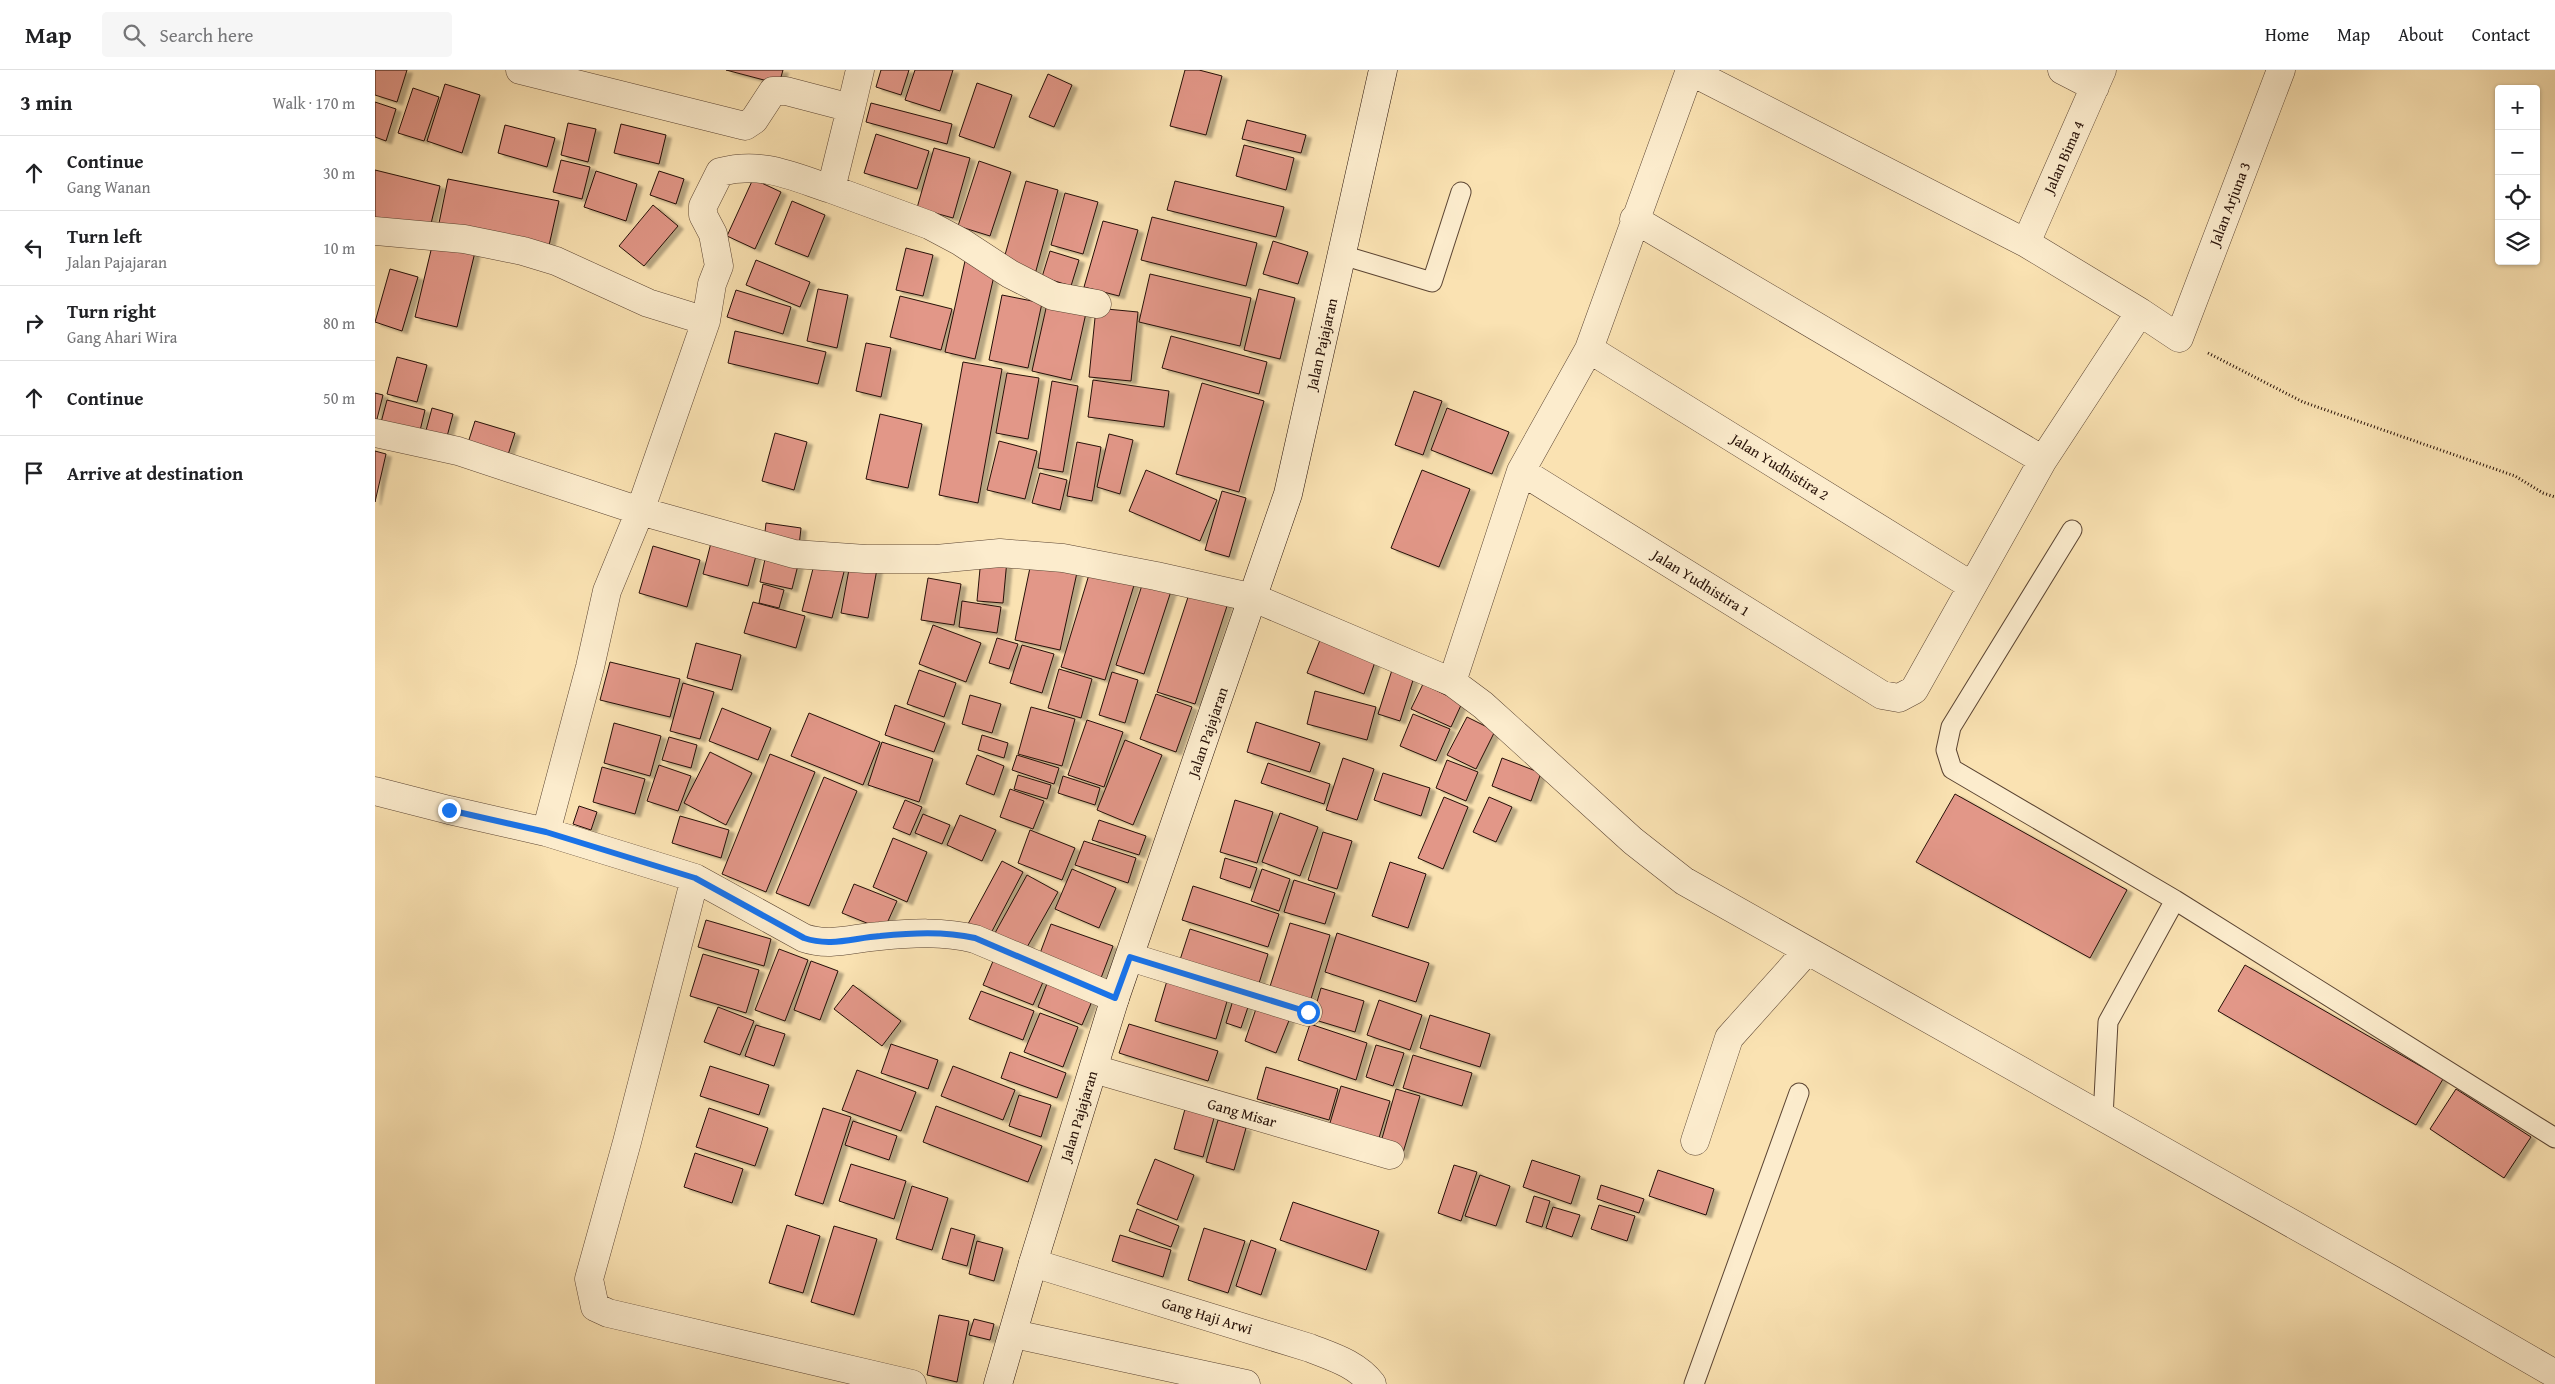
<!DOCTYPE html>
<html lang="en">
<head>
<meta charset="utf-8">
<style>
	body { margin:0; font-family:"Gentium Book Plus",serif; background:#f6f6f6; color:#202124 }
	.controls { position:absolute; right:15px; top:15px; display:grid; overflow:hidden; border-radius:5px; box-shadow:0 1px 4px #0004 }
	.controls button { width:45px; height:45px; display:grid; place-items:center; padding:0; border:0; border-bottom:1px solid #e0e0e0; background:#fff; color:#202124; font:25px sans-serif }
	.stop { position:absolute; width:15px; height:15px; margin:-11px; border:4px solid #1a73e8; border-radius:50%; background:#fff }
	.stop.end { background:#1a73e8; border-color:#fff; box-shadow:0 1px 5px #0008 }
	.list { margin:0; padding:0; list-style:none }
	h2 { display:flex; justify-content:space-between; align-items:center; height:65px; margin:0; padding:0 20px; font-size:21px }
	h2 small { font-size:16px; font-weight:400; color:#757577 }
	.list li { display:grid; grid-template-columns:32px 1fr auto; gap:15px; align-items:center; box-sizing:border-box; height:75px; padding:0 20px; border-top:1px solid #e0e0e0 }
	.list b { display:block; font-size:19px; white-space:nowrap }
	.list p { margin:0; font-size:16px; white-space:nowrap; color:#757577 }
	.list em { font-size:16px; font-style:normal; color:#757577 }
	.icon { flex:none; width:28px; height:28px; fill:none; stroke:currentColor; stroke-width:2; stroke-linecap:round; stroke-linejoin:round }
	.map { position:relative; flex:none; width:2180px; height:1314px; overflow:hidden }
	header { display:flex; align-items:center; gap:30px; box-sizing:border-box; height:70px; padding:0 25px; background:#fff; border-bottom:1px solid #e0e0e0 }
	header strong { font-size:24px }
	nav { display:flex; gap:28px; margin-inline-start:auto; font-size:18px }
	.search { width:350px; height:45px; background:#f6f6f6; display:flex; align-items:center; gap:12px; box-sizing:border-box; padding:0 18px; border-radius:5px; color:#757577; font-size:19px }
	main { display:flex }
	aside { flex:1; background:#fff }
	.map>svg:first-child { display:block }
</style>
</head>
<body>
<header>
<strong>Map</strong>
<div class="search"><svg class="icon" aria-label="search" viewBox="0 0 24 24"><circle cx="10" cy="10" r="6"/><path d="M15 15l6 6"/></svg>Search here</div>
<nav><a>Home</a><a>Map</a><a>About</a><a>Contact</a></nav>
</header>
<main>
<aside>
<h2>3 min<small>Walk · 170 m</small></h2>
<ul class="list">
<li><svg class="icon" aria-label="ahead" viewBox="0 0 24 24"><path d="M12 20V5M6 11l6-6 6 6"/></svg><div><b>Continue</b><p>Gang Wanan</p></div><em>30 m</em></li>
<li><svg class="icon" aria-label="left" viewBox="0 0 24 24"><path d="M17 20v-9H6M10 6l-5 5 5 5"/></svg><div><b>Turn left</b><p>Jalan Pajajaran</p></div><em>10 m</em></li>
<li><svg class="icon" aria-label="right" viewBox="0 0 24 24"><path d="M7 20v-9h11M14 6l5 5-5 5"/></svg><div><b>Turn right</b><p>Gang Ahari Wira</p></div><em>80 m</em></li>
<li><svg class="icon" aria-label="ahead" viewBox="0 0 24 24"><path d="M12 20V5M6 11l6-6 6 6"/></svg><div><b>Continue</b></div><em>50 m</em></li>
<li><svg class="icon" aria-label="arrive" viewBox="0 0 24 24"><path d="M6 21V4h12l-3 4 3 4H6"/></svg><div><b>Arrive at destination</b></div></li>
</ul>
</aside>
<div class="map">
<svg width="2180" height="1314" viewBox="0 0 2180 1314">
	<defs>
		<filter id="shadow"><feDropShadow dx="5.5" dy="3" stdDeviation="1" flood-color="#0004"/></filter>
	</defs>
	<rect width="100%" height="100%" fill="#fae2b2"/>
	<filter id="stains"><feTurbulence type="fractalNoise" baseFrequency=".004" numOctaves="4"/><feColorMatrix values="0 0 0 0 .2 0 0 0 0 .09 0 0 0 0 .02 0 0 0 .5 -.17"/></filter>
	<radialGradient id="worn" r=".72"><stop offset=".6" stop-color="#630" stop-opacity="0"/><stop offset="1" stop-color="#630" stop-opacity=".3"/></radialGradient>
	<path fill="#e29788" stroke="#261007" filter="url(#shadow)" d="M0 0H32L22 32 0 25Z
		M351 0H408L404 14Z
		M506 0H534L526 25 501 17Z
		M540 0H578L565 41 530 30Z
		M810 0H824L847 6 831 65 795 56Z
		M673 4 697 15 679 57 654 47Z
		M602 13 637 25 619 78 584 66Z
		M70 14 105 25 87 83 52 71Z
		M38 18 64 27 49 71 23 63Z
		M0 32 21 39 11 71 0 67Z
		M496 33 577 54 572 74 491 52Z
		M872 50 931 65 926 83 867 69Z
		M193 53 221 59 213 92 186 85Z
		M246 54 291 65 284 94 239 83Z
		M130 55 180 68 172 97 123 83Z
		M501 64 554 81 542 119 489 103Z
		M869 75 919 88 911 120 861 106Z
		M559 78 595 88 578 148 542 138Z
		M186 90 215 97 207 129 178 122Z
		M604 91 636 102 615 166 583 156Z
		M0 100 65 116 54 162 0 150Z
		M221 101 262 114 251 151 209 137Z
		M284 101 309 109 301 134 275 125Z
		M73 109 184 131 173 180 63 158Z
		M378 109 406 122 380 179 352 166Z
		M651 111 683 120 659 208 626 199Z
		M800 111 909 137 901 167 792 140Z
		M690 123 723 132 708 184 676 175Z
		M417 131 450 145 433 187 400 174Z
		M278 135 303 156 269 196 244 176Z
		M777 147 882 173 871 216 766 190Z
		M728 151 763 160 744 226 709 217Z
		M898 171 933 182 923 214 888 204Z
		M58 172 100 182 82 257 40 247Z
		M531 178 558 185 548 226 521 220Z
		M675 181 704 190 696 216 667 207Z
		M381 190 435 212 425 237 371 215Z
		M590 191 621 197 600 289 570 282Z
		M15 199 43 207 27 261 0 252Z
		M775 204 876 228 865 276 764 252Z
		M443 219 473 225 462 278 432 271Z
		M884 219 920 228 905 289 869 280Z
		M361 220 416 237 408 264 352 247Z
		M627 225 667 233 653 298 614 290Z
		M525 226 577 239 566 280 515 267Z
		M672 234 711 243 696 310 657 301Z
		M721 238 763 242 756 311 714 307Z
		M360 261 451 282 443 314 353 293Z
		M796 266 892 292 884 324 787 298Z
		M491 273 516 278 506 327 481 321Z
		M22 287 52 295 42 332 12 324Z
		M588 292 627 299 603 433 564 425Z
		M632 303 664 308 653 369 621 363Z
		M718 310 794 321 789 357 713 347Z
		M677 311 703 316 688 402 663 398Z
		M827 313 889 331 864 422 801 404Z
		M1039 321 1067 331 1048 385 1020 375Z
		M0 323 8 325 0 357Z
		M12 330 50 340 43 369 4 360Z
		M57 338 78 344 70 374 49 368Z
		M1072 338 1134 362 1117 404 1056 380Z
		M505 344 547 354 533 418 491 409Z
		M100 351 140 363 131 391 91 379Z
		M400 363 432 372 419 420 387 411Z
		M734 364 758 370 745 424 722 417Z
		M624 371 662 381 650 429 612 420Z
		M702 372 726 377 717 431 692 426Z
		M0 381 11 384 0 432Z
		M771 400 842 430 825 471 754 441Z
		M1047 400 1095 419 1064 497 1016 478Z
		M665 403 692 410 685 440 657 433Z
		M847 421 871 428 854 487 830 480Z
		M391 453 426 458 424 476 389 471Z
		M338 465 383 478 373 516 328 504Z
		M278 476 325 490 312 537 264 523Z
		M392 480 425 487 417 519 385 512Z
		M606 488 632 490 628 533 602 531Z
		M657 488 703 498 685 580 640 570Z
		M440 491 470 498 457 548 427 541Z
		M475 494 502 499 493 548 466 543Z
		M716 498 760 512 730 610 686 597Z
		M770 506 798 515 769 604 741 595Z
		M553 508 586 514 579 555 546 550Z
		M388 514 409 520 404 538 384 533Z
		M815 521 853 533 820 634 782 622Z
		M587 531 626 537 622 563 584 557Z
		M378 532 430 546 421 578 369 563Z
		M558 555 606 573 591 612 544 594Z
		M622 568 643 574 634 599 614 593Z
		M945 570 1001 589 989 624 932 603Z
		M321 573 366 585 357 620 312 608Z
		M647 575 679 584 667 623 635 613Z
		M235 592 305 609 295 647 225 630Z
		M684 599 717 609 706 648 673 638Z
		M544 600 581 613 569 647 532 634Z
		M1017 600 1039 607 1025 651 1003 644Z
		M737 602 763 610 750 653 724 645Z
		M308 613 339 622 325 669 295 661Z
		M1048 614 1087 633 1076 657 1036 639Z
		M940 621 1001 637 992 670 932 654Z
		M781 624 817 637 801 682 765 669Z
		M595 625 626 634 617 663 587 654Z
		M520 635 570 653 559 682 510 665Z
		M656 637 700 649 687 696 643 684Z
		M347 638 396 658 383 690 334 671Z
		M434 643 505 672 488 715 416 686Z
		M1038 644 1075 659 1061 691 1025 676Z
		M1092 647 1120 661 1101 699 1072 685Z
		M712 650 748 662 729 717 693 705Z
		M881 652 945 673 935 702 872 682Z
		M239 653 286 666 275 706 229 693Z
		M607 665 633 673 629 688 603 680Z
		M294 667 322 675 316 698 287 690Z
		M750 670 787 685 758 755 722 740Z
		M507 672 558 689 544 732 493 715Z
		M335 682 377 703 351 755 309 733Z
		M395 684 440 702 391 822 347 804Z
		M602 685 629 696 619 725 591 714Z
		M642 685 684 698 679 714 637 700Z
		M968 688 999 699 982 750 951 740Z
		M1127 688 1166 703 1156 731 1117 716Z
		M1072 690 1103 702 1091 731 1061 718Z
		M893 693 955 714 949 734 886 713Z
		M284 695 316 706 303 741 272 731Z
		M227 697 270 709 260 744 218 732Z
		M1008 703 1055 718 1046 746 999 730Z
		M643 705 676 715 672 729 639 719Z
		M688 706 725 718 720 735 683 723Z
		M449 707 482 721 434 836 401 823Z
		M635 719 669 731 658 759 625 747Z
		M1580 724 1752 820 1715 888 1541 792Z
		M1069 727 1093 737 1068 799 1043 788Z
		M1114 727 1137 737 1121 772 1098 762Z
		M530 730 547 737 535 765 518 758Z
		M860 730 898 742 882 793 845 782Z
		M204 736 222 742 216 760 198 754Z
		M905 743 943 757 925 806 887 792Z
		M548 744 575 755 567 774 540 763Z
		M585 745 621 760 607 791 572 775Z
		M305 746 354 760 346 788 297 773Z
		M724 750 771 766 764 785 717 770Z
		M655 760 700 778 687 810 643 793Z
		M948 762 977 771 962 819 933 810Z
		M518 768 552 782 532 832 498 817Z
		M709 771 761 788 753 813 700 795Z
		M850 788 882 798 875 818 845 808Z
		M627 791 648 802 615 865 593 854Z
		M1015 792 1051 804 1033 858 997 846Z
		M697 799 741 818 724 858 680 839Z
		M887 799 915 809 904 841 876 831Z
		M652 805 683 822 651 879 620 863Z
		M919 810 960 823 950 854 909 842Z
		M479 814 522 831 509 860 467 843Z
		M818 816 904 844 893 877 807 850Z
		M331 850 396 869 389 896 323 877Z
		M915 853 955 865 933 939 892 926Z
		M676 854 738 876 726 908 664 886Z
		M815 859 893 884 881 923 802 899Z
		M962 863 1054 893 1041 932 950 902Z
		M404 879 433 890 410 951 380 940Z
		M328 884 384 900 371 943 315 926Z
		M621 884 671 905 658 935 608 915Z
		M436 891 463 901 445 950 419 940Z
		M1870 895 2068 1009 2041 1055 1843 941Z
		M794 904 855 921 841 969 780 951Z
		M675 906 720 924 707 955 663 937Z
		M478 915 526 951 507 976 459 939Z
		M946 918 989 931 980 962 937 949Z
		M606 921 659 941 648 970 594 949Z
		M859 927 875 931 866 958 851 953Z
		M884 930 917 943 901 983 870 971Z
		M1004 930 1047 945 1035 980 992 965Z
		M343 937 379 951 365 985 329 972Z
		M665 943 703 957 688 997 649 982Z
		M1055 945 1115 964 1105 997 1045 978Z
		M754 954 843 981 833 1011 744 983Z
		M935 954 992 973 981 1010 923 990Z
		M381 955 410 964 399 996 370 986Z
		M516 974 563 990 553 1019 506 1003Z
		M1001 975 1029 983 1018 1016 991 1007Z
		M635 982 691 1003 682 1028 626 1008Z
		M1038 985 1097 1003 1087 1036 1028 1018Z
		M335 996 394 1015 384 1045 325 1026Z
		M578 996 640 1020 628 1050 566 1026Z
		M891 997 963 1019 954 1050 882 1029Z
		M482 1000 541 1022 526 1061 467 1040Z
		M966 1016 1015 1031 1001 1078 952 1063Z
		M1021 1019 1045 1026 1027 1086 1004 1079Z
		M2081 1019 2156 1067 2129 1108 2055 1059Z
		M644 1025 676 1035 666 1067 634 1056Z
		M561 1036 667 1076 653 1112 548 1072Z
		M334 1038 393 1058 380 1096 321 1077Z
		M448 1038 476 1047 448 1134 420 1125Z
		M810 1039 839 1048 828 1087 799 1079Z
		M843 1050 871 1058 859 1100 831 1092Z
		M478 1051 522 1066 514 1090 470 1075Z
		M320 1083 368 1099 357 1133 309 1117Z
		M780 1089 819 1105 802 1150 762 1134Z
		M1157 1090 1205 1106 1196 1134 1148 1117Z
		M476 1094 531 1111 519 1149 464 1131Z
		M1079 1095 1102 1102 1086 1151 1063 1143Z
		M1283 1100 1339 1119 1331 1145 1274 1126Z
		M1105 1105 1135 1116 1121 1156 1090 1146Z
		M1226 1115 1269 1129 1264 1143 1222 1129Z
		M537 1116 573 1128 557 1180 521 1169Z
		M1159 1126 1175 1131 1167 1157 1151 1152Z
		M918 1132 1004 1161 991 1200 905 1170Z
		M1224 1135 1260 1146 1252 1171 1216 1159Z
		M1178 1137 1205 1145 1197 1167 1171 1158Z
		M762 1139 804 1156 796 1177 754 1161Z
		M412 1155 445 1166 428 1223 394 1213Z
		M459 1156 502 1169 479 1245 436 1232Z
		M576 1158 600 1165 592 1196 567 1189Z
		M829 1158 870 1171 853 1223 813 1210Z
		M745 1165 796 1180 788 1207 737 1191Z
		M876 1170 901 1179 886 1225 861 1216Z
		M602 1171 628 1178 619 1211 594 1204Z
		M564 1245 594 1251 582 1312 552 1305Z
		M599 1249 619 1254 615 1270 594 1265Z"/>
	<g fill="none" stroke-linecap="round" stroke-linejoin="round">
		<g stroke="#5b4432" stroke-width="21">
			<path id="service" d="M967 185 1057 212 1086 122
				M1697 460 1576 657 1571 680 1577 699 1800 830 2180 1068
				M1728 1047 1733 952 1800 830
				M1319 1314 1424 1023"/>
		</g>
		<g stroke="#5b4432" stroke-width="29">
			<path id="minor" d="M145 0 370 56 379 50 398 21H411L476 38 485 0
				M1687 0 1720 17
				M456 119 554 155 586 172 635 204 678 226 722 234
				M1259 149 1668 390
				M0 161 89 169 148 181 181 191 273 233 331 251
				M1651 173 1727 0
				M1765 242 1804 268 1906 0
				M1214 279 1597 516
				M0 363 83 381 265 441 419 484 491 489H561L625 483 688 488 781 506 879 528 1077 612 1108 635 1258 771 1309 811 2019 1211 2180 1304
				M1146 401 1507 625 1524 628 1539 620 1668 390 1765 242 1651 173 1315 1
				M1077 612 1146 401 1214 279 1315 0
				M0 721 74 740 171 762 320 808 252 1072 214 1209 220 1237 233 1243 537 1314
				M171 762 215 597 232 521 265 441 331 251 337 214 344 196 338 164 328 145V136L345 102C387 91 416 106 456 119L476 38
				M320 808 429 868C455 877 478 868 505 866 536 863 569 861 600 869L740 928
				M755 887 933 942
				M719 999 1015 1085
				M1320 1071 1354 968 1432 881
				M658 1193 935 1278C958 1287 982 1294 997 1314
				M639 1264 871 1314"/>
		</g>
		<g stroke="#261007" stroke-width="29">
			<path id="secondary" d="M623 1314 658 1193 740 928 913 424 1008 0"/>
		</g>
		<path stroke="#261007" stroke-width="3" stroke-dasharray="1 2.5" stroke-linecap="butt" d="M1833 283 1928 332 2140 406 2168 423 2180 427"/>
		<use href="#service" stroke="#fceccd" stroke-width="19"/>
		<use href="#minor" stroke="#fceccd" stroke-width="28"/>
		<use href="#secondary" stroke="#fceccd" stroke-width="28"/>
	</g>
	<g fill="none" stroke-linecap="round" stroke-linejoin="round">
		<path stroke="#1a73e8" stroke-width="6" d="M74 740 171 762 320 808 429 868C455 877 478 868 505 866 536 863 569 861 600 868L740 928 755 887 933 942"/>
	</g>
	<g text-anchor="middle" stroke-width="4.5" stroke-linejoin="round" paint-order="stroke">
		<g font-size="15" fill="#261007" stroke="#fceccd">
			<text transform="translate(1689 87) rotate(-66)" y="5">Jalan Bima 4</text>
			<text transform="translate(1855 134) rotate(-69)" y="5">Jalan Arjuna 3</text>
			<text transform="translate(947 274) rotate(-77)" y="5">Jalan Pajajaran</text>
			<text transform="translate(1405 397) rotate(32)" y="5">Jalan Yudhistira 2</text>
			<text transform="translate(1326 513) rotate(32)" y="5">Jalan Yudhistira 1</text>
			<text transform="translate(833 662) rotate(-71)" y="5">Jalan Pajajaran</text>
			<text transform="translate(867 1043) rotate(16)" y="5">Gang Misar</text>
			<text transform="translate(704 1046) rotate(-73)" y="5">Jalan Pajajaran</text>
			<text transform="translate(832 1246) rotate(17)" y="5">Gang Haji Arwi</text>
		</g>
	</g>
	<rect width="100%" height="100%" filter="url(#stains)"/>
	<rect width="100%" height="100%" fill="url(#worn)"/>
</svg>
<div class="controls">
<button>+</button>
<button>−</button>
<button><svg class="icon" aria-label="locate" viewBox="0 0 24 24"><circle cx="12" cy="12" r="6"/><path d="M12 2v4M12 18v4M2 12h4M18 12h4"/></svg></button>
<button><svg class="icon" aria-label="layers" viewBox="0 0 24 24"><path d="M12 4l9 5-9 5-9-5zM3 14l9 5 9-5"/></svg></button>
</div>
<div class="stop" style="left:933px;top:942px"></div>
<div class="stop end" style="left:74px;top:740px"></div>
</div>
</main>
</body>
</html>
